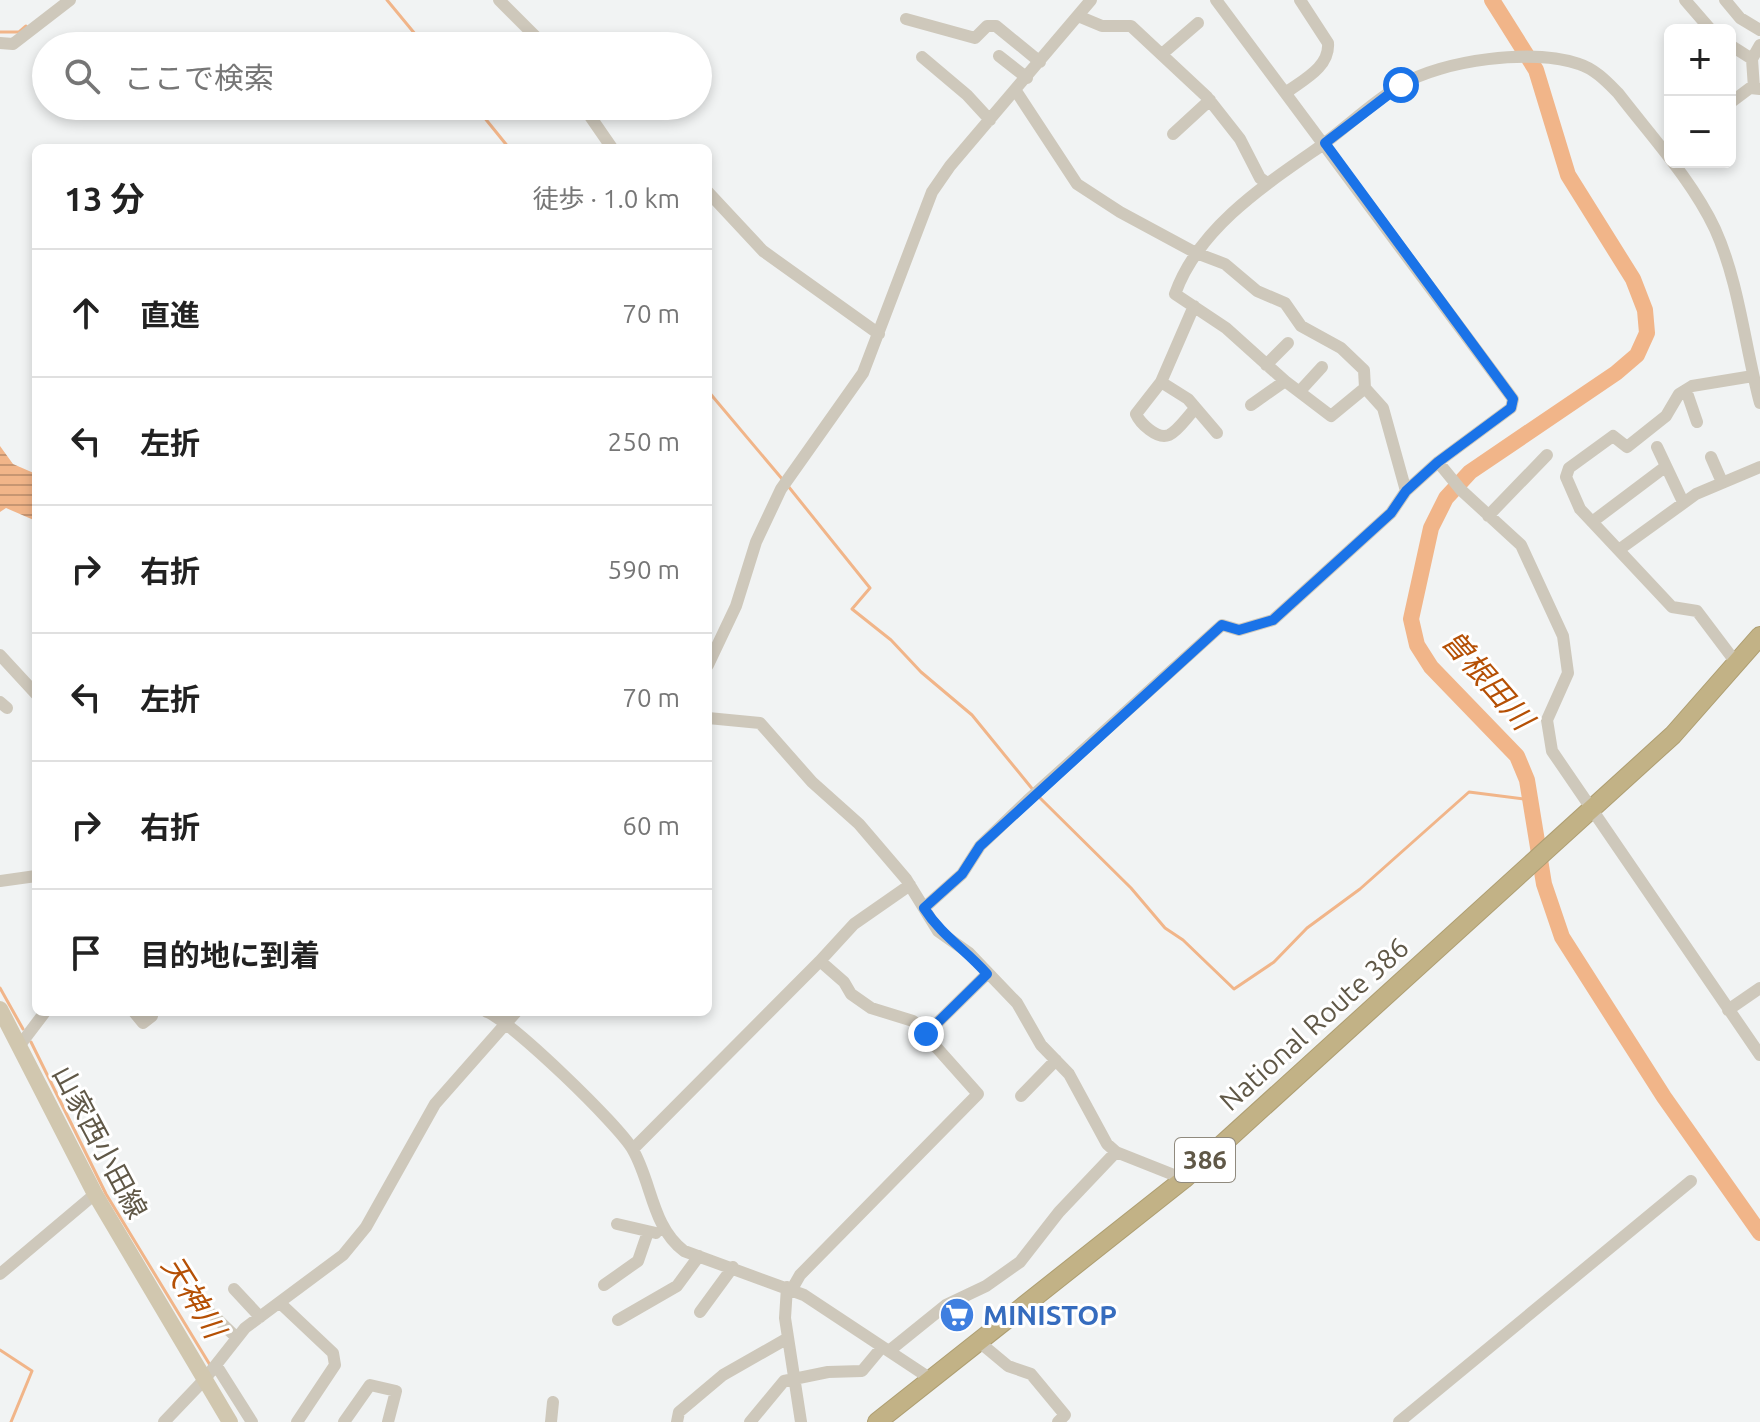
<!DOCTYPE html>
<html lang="ja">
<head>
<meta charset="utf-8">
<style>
	body { margin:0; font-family:Ubuntu,"Noto Sans JP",sans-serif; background:#f2f2f2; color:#222 }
	.controls { position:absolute; right:24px; top:24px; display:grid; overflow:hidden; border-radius:12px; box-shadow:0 4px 12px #0003 }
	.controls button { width:72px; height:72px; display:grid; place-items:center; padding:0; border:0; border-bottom:2px solid #e0e0e0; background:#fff; color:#222; font:40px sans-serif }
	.stop { position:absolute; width:24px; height:24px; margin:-18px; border:6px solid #1a73e8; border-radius:50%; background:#fff }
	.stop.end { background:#1a73e8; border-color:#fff; box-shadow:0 2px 8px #0008 }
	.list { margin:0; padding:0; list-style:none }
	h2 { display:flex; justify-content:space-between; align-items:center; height:104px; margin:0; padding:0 32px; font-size:34px }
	h2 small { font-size:26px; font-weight:400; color:#767676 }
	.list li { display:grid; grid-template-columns:52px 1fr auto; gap:24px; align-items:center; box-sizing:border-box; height:128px; padding:0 32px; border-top:2px solid #e0e0e0 }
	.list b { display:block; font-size:30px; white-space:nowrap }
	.list em { font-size:26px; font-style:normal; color:#767676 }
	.icon { flex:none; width:44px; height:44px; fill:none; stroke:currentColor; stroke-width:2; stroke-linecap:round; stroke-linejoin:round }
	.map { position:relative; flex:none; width:1760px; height:1422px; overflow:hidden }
	.search { position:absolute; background:#fff; box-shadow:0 4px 12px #0003; left:32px; top:32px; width:680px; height:88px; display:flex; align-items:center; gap:20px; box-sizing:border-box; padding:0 28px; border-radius:44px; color:#767676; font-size:30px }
	.panel { position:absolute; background:#fff; box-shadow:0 4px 12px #0003; left:32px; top:144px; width:680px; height:872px; border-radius:12px }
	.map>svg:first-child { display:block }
</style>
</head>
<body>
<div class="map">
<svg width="1760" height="1422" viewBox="0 0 1760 1422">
	<defs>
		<pattern id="water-rules" width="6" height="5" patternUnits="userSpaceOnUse" patternTransform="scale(2)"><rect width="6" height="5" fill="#f1b589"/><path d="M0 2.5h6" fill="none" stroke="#c79672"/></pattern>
	</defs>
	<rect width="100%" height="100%" fill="#f1f3f3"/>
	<path fill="url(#water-rules)" d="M0 446 13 464 36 474V521L6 508 0 512Z"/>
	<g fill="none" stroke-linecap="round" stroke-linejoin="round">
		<path stroke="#f1b589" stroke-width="3" d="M387 0 425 46
			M0 32H19L26 26
			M475 106 509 148
			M708 391 783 480
			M788 486 870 588 852 609 891 640 921 672 972 715 1034 791
			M1039 797 1131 888 1165 928 1183 940 1234 989 1274 962 1307 928 1360 889 1469 792 1531 800
			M0 988 23 1029
			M31 1042 106 1194 210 1365
			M0 1350 32 1371 11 1422"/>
		<path stroke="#f1b589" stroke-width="16" d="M1492 0 1536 70 1568 175 1633 279 1645 310 1647 333 1637 355 1616 373 1470 472 1446 498 1431 528 1411 619 1417 645 1431 667 1517 756 1527 780 1544 884 1562 937 1664 1097 1760 1233"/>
		<g stroke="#ae9e71" stroke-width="20">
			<path id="highway" d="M877 1422 1184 1179 1673 735 1760 636"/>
		</g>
		<path stroke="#cec8bb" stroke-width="12" d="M499 0 545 46
			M1685 0 1711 30
			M1725 0 1740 18 1760 30
			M1078 16 1102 26H1131L1207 97 1240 139 1260 178 1267 183
			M906 19 975 38 987 26H996L1040 62
			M0 43 13 44 70 0
			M1730 45 1752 59 1754 88
			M1162 54 1198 23
			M999 56 1027 78
			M922 57 967 95 990 120
			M1752 59 1760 45
			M1016 91 1077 184 1120 212 1196 253 1225 264 1257 291 1285 303 1301 326 1341 348 1364 370 1365 388
			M1287 92C1303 80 1330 67 1328 43L1300 0
			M1730 103 1750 88 1760 89
			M583 106 612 148
			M1173 134 1210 100
			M708 192 763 251 879 334
			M1194 306 1161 382 1136 414C1140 423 1157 440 1169 435 1178 431 1187 417 1194 410
			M1266 365 1288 343
			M1161 382 1188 399 1217 433
			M1686 390 1697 422
			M1300 391 1322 367
			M1251 405 1285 381
			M1657 447 1683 502
			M1711 457 1722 482
			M1438 462 1461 490 1521 545 1563 636 1568 673 1547 720 1552 751 1760 1055
			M1406 491 1383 408 1365 388 1331 416 1285 381 1226 328 1175 294C1198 229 1263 186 1318 148 1346 128 1371 103 1401 85 1442 60 1533 48 1579 64 1595 69 1607 82 1618 93 1651 136 1692 180 1715 229 1739 282 1745 347 1760 403
			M1488 516 1547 455
			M1592 522 1665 467
			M1620 549 1696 494 1760 467
			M0 655 36 694
			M1737 664 1697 611 1672 607 1580 509 1566 477 1569 468 1613 436 1627 447 1666 416 1679 394 1692 386 1753 376
			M708 665 736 606 756 542 781 489 863 373 932 192 950 166 1091 0
			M0 702 7 708
			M708 718 760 723 812 782 859 824 906 879 938 931 969 953 1017 1003 1041 1045 1069 1074 1107 1144 1116 1152 1184 1179
			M0 881 36 876
			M924 908 962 874 980 846 1027 801 1222 625 1239 630 1273 620 1391 513 1406 491 1438 462 1511 408 1513 399 1216 0
			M820 961 854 924 910 885
			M1728 1010 1760 988
			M134 1012 143 1023 152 1016
			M487 1012C511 1021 619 1125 633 1150 652 1183 652 1227 684 1251L804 1295 931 1379
			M926 1034 987 974
			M20 1045 45 1012
			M1021 1096 1056 1060
			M633 1149 820 961 844 982 851 994 871 1008 913 1021 978 1094 800 1275 792 1289
			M617 1224 656 1233
			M0 1274 95 1194
			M604 1285 638 1261 648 1232
			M787 1287 785 1318 801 1422
			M234 1289 260 1317
			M280 1303 333 1353 335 1365 297 1422
			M700 1312 733 1267
			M212 1314 237 1338
			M618 1320 677 1286 699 1256
			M978 1341 1008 1366 1031 1374 1065 1415 1058 1422
			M889 1351 946 1305 986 1286 1020 1262 1059 1212 1116 1152
			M216 1365 252 1422
			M164 1422 204 1380 245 1328 343 1255 366 1227 435 1104 516 1012
			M344 1422 370 1385 396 1391 388 1422
			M551 1422 553 1402
			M677 1422 679 1412 723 1375 788 1338
			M750 1422 784 1381 828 1372 862 1371 882 1347
			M1399 1422 1691 1181"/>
		<path stroke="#d1c7af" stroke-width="16" d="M0 1009 95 1194 230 1422"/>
		<use href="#highway" stroke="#c2b286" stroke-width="18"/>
	</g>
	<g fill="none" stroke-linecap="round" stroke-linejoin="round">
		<path stroke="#1a73e8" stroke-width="10" d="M926 1034 987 974C966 950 941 935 924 908L962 874 980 846 1222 625 1239 630 1273 620 1391 513 1406 491 1438 462 1511 408 1513 399 1325 143 1401 85"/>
	</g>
	<defs>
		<g id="supermarket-disc" transform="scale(1.8)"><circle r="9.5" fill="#3f7fe0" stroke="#fff"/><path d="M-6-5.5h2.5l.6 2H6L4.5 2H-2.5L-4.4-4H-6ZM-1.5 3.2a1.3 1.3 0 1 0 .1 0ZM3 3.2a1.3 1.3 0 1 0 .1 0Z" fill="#fff"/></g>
	</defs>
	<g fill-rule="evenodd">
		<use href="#supermarket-disc" x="957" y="1315"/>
	</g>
	<g text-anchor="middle" stroke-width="6" stroke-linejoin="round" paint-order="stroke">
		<rect fill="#fff" stroke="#908a7e" stroke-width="2" x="1175" y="1138" width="60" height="44" rx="6"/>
		<g font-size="26" font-weight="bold" fill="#605847">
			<text x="1205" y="1169">386</text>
		</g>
		<g font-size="28" fill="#605847" stroke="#fff">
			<text transform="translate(1314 1024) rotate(-42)" y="10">National Route 386</text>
			<text transform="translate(100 1142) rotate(62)" y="10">山家西小田線</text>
		</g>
		<g font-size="28" font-weight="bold" fill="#366cbe" stroke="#fff" text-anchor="start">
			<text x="983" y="1325">MINISTOP</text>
		</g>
		<g font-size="30" font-style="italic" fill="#b55005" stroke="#fff">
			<text transform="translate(1487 680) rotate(49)" y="10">曽根田川</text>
			<text transform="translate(193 1297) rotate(58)" y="10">天神川</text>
		</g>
	</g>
</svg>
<div class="controls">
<button>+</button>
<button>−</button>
</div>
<div class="stop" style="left:1401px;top:85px"></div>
<div class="stop end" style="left:926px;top:1034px"></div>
<div class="search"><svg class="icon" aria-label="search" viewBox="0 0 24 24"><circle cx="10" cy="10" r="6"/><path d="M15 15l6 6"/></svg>ここで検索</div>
<section class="panel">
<h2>13 分<small>徒歩 · 1.0 km</small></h2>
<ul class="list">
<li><svg class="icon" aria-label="ahead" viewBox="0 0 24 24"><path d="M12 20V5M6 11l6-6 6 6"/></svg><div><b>直進</b></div><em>70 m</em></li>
<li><svg class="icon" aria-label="left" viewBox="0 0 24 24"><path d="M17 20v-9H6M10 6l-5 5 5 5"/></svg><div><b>左折</b></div><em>250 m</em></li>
<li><svg class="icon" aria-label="right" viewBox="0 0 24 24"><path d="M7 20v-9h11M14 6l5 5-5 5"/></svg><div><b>右折</b></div><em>590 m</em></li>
<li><svg class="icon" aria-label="left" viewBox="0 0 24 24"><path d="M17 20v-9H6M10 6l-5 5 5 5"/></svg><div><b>左折</b></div><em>70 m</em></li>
<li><svg class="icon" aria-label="right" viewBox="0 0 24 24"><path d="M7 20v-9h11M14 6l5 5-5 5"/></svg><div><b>右折</b></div><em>60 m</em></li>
<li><svg class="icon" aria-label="arrive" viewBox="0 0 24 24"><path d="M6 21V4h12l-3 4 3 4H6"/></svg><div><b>目的地に到着</b></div></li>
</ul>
</section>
</div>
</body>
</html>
